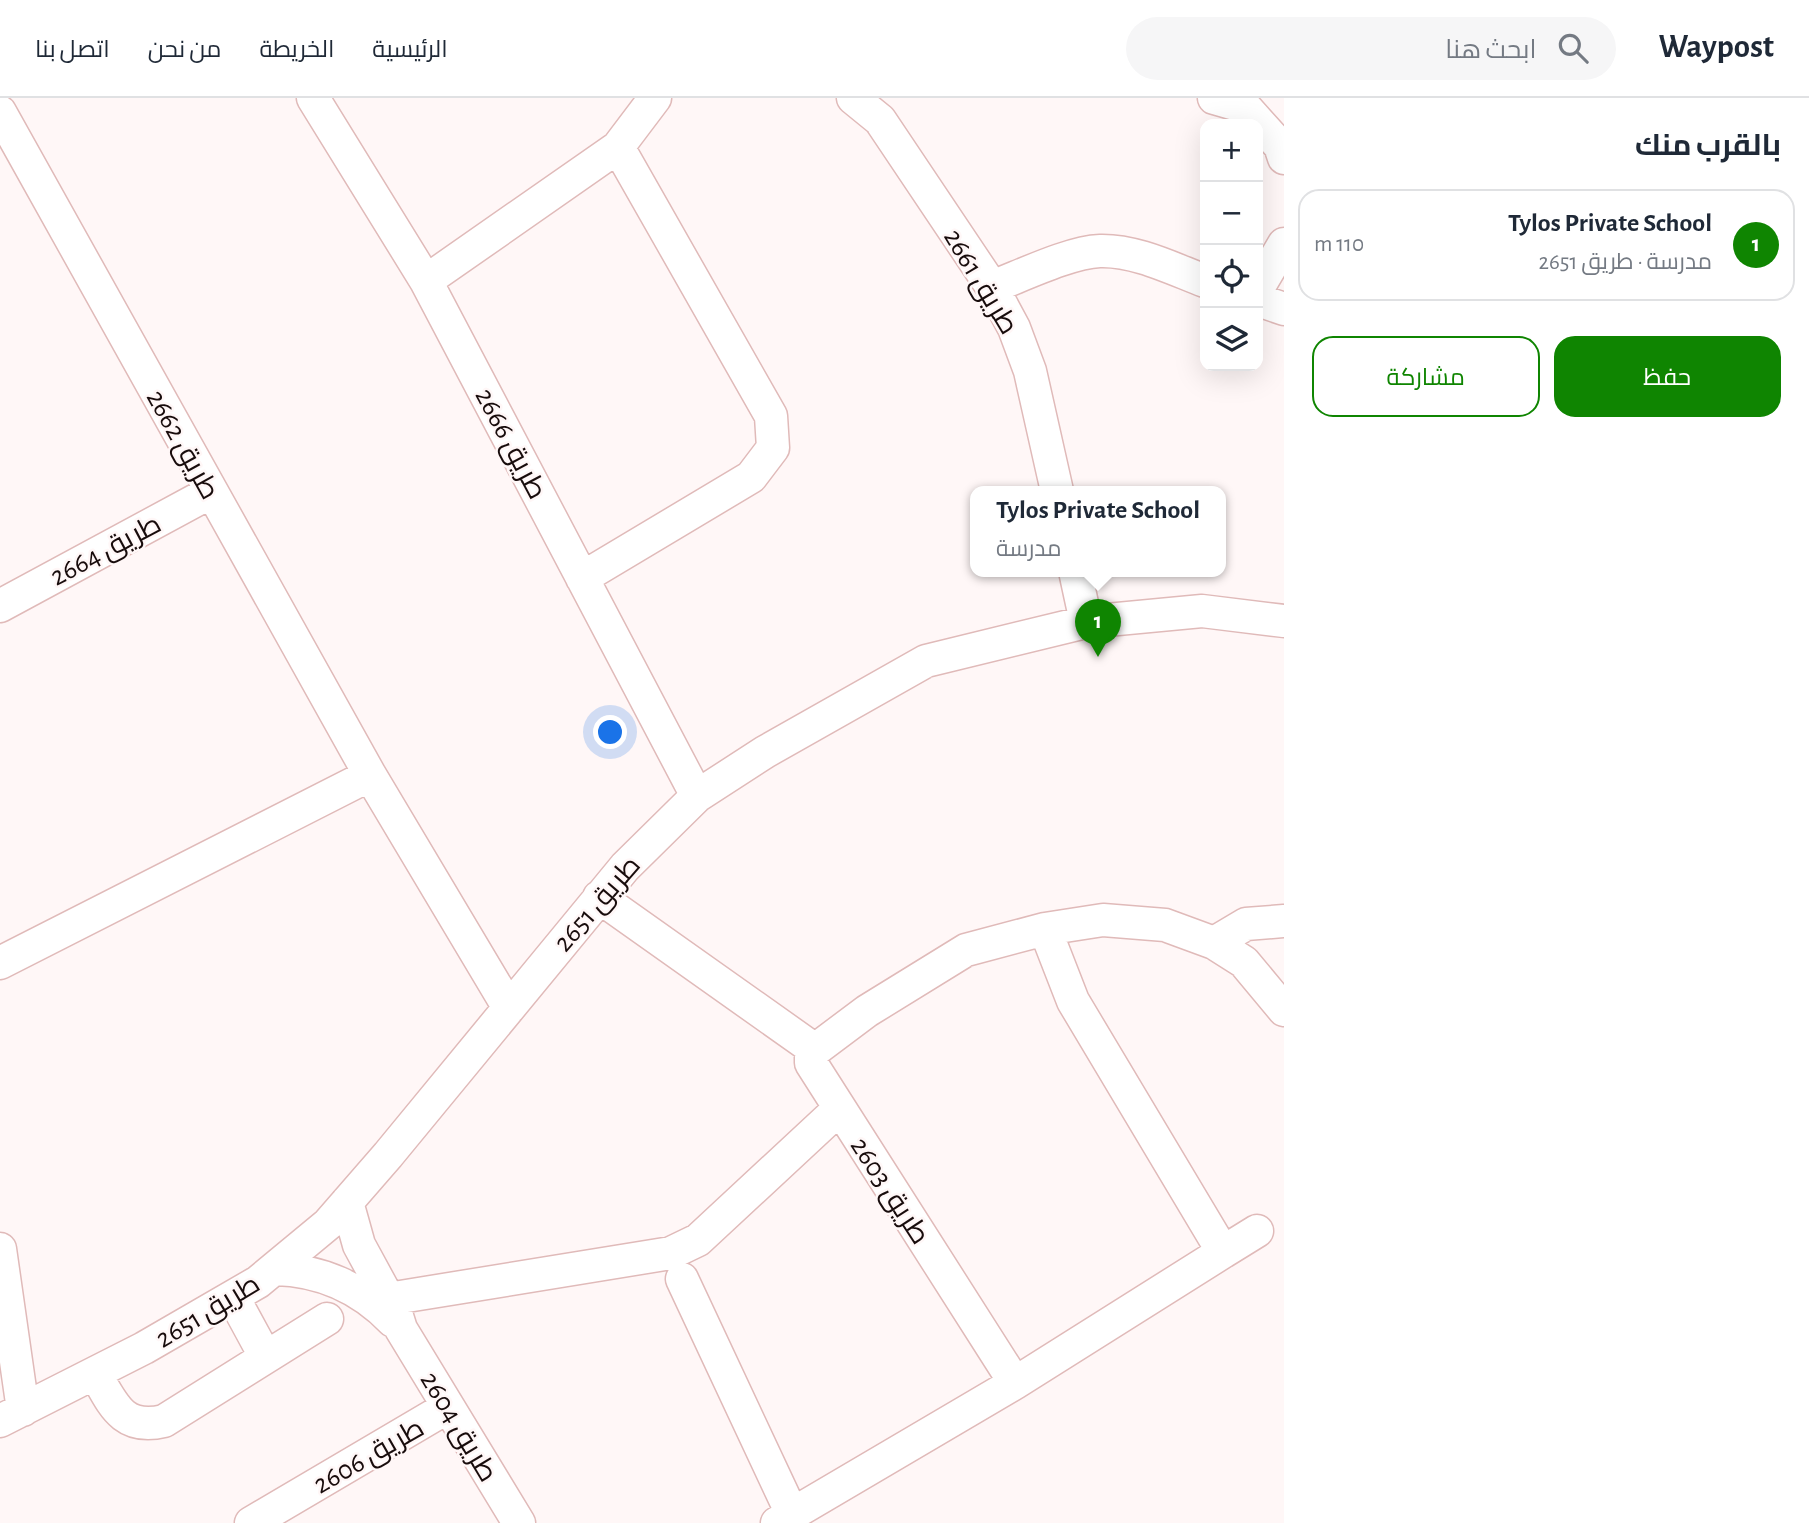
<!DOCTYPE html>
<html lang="ar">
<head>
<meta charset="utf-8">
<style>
	body { margin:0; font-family:"Alegreya Sans",Cairo,sans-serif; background:#f6f6f7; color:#1f2937; direction:rtl }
	.controls { position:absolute; right:21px; top:21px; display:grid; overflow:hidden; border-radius:14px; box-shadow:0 7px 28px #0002 }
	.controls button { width:63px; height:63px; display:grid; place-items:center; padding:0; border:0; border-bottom:2px solid #e0e1e3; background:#fff; color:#1f2937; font:35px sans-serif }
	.you { position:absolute; left:611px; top:635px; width:24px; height:24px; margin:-18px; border:5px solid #fff; border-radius:50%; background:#1a73e8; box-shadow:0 0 0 10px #1a73e833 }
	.badge { display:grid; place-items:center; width:46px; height:46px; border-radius:50%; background:#0f8501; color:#fff; font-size:23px; font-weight:700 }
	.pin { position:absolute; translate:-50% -58px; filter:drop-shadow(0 2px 4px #0008) }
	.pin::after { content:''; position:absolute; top:37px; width:24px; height:21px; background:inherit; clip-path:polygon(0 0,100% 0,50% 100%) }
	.popup { position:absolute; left:970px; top:388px; width:256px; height:91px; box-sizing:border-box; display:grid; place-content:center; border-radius:14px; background:#fff; filter:drop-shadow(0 2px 5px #0005); font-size:23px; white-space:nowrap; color:#747a83 }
	.popup b { font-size:26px; color:#1f2937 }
	.popup::after { content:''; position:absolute; left:50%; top:100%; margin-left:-14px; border:14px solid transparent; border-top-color:#fff }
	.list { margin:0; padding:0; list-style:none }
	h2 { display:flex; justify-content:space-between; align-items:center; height:91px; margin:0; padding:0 28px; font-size:30px }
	h2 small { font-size:23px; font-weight:400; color:#747a83 }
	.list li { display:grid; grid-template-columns:46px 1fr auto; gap:21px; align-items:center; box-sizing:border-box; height:112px; margin:0 14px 14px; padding:0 14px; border:2px solid #e0e1e3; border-radius:21px }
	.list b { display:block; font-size:26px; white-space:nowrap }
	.list p { margin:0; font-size:23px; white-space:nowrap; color:#747a83 }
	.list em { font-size:23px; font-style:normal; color:#747a83 }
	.actions { display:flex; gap:14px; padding:21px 28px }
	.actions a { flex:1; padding:16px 0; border:2px solid #0f8501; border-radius:21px; text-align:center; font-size:24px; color:#0f8501 }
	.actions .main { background:#0f8501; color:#fff }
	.icon { flex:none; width:38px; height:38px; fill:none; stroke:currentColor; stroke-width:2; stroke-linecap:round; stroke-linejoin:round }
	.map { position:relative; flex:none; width:1284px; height:1425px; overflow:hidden; direction:ltr }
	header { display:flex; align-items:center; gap:42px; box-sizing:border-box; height:98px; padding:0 35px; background:#fff; border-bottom:2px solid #e0e1e3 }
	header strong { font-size:33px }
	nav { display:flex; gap:38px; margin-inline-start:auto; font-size:24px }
	.search { width:490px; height:63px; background:#f6f6f7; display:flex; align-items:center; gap:18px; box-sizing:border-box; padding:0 24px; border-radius:38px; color:#747a83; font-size:26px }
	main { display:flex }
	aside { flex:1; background:#fff }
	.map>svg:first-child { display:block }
</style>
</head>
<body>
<header>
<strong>Waypost</strong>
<div class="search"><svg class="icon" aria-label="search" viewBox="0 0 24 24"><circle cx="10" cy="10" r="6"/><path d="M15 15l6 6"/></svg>ابحث هنا</div>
<nav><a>الرئيسية</a><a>الخريطة</a><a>من نحن</a><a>اتصل بنا</a></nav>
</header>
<main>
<aside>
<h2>بالقرب منك<small></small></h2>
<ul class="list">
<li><span class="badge">1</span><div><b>Tylos Private School</b><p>مدرسة · طريق 2651</p></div><em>110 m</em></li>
</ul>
<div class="actions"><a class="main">حفظ</a><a>مشاركة</a></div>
</aside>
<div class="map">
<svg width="1284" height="1425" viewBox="0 0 1284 1425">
	<rect width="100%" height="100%" fill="#fff7f7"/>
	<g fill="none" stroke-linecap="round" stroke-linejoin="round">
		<g stroke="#e0bab9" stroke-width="35">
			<path id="minor" d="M313 0 426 183 697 698
				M853 0 880 22 992 189 1014 230 1030 273 1057 393
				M1214 0 1245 9 1280 48 1284 60
				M0 14 370 677 509 910
				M426 183 618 49 655 0
				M992 189C1021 178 1070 154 1100 153 1136 152 1173 171 1205 183
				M1258 190 1284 146
				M1258 202 1284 211
				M1075 473 1086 524
				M582 480 751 379 773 350 771 318 618 49
				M0 508 211 394
				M599 799 815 952
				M1045 831 1073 903 1223 1154 1257 1133
				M1214 845 1246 826 1284 823
				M0 865 370 677
				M347 1104 359 1147 396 1215 401 1231 519 1425
				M0 1151 23 1312
				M275 1171C320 1172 361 1190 393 1223
				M682 1181 792 1416
				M233 1199 265 1258
				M388 1201 671 1155 698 1142 839 1011
				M95 1275C113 1306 122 1333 164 1323L327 1221
				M1015 1285 811 965V959L815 952 867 913 966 852 1045 831 1103 822 1165 827 1214 845 1244 864 1284 912
				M0 1323 144 1250 258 1184 328 1126 388 1057 625 769 697 698 765 654 926 563 1086 524 1202 513 1284 523
				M251 1425 448 1309
				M777 1425 1015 1285 1223 1154"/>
		</g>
		<use href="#minor" stroke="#fff" stroke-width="32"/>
	</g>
	<g text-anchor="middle" stroke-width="5" stroke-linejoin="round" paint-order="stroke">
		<g font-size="28" fill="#180c0c" stroke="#fff7f7">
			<text transform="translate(982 183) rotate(59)" y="10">طريق 2661</text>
			<text transform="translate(512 345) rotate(62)" y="10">طريق 2666</text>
			<text transform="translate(184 346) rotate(61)" y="10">طريق 2662</text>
			<text transform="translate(105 451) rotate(-28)" y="10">طريق 2664</text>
			<text transform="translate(596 805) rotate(-49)" y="10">طريق 2651</text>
			<text transform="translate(891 1092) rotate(57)" y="10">طريق 2603</text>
			<text transform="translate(207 1212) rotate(-31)" y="10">طريق 2651</text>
			<text transform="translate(460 1328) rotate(59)" y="10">طريق 2604</text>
			<text transform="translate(368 1357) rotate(-30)" y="10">طريق 2606</text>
		</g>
	</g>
</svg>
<div class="controls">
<button>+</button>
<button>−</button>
<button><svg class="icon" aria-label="locate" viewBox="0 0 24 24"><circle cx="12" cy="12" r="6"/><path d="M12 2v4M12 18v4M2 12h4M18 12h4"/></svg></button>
<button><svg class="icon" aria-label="layers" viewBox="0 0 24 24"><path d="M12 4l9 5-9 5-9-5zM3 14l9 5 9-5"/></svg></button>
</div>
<div class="you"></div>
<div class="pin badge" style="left:1098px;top:559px">1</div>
<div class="popup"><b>Tylos Private School</b>مدرسة</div>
</div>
</main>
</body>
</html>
